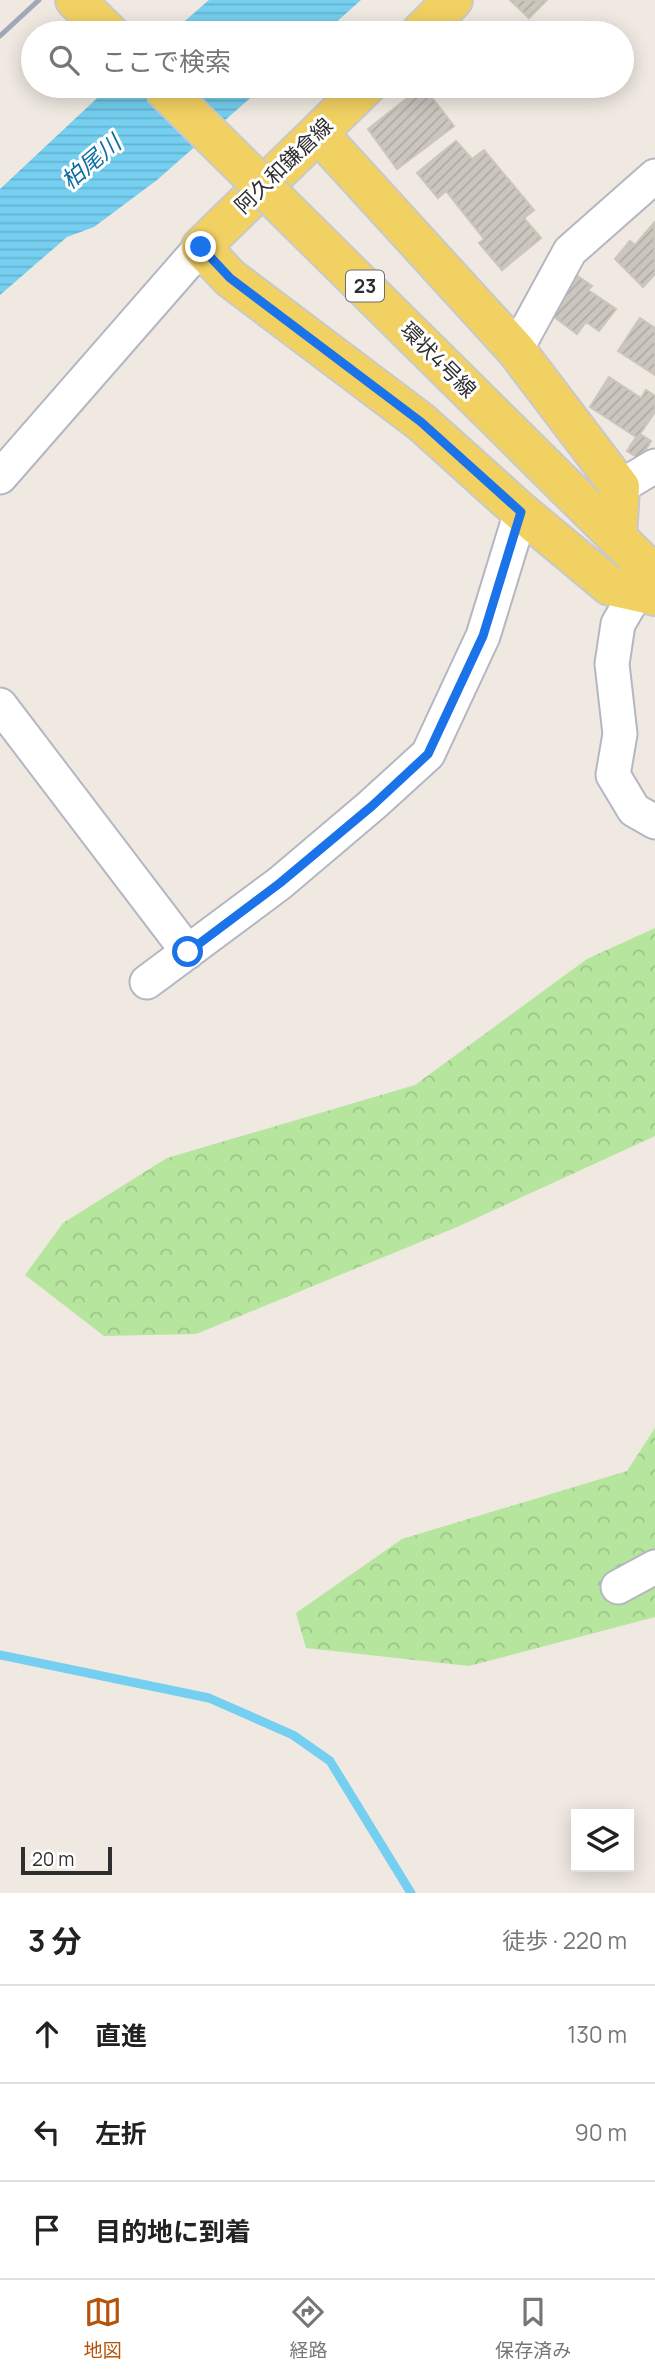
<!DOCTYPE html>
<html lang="ja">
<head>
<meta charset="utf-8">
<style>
	body { margin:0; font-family:Manrope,"Noto Sans JP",sans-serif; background:#f6f6f6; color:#222 }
	.controls { position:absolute; right:21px; bottom:21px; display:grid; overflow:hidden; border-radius:0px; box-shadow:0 4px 18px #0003 }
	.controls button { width:63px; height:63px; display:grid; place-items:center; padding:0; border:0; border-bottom:2px solid #e0e0e0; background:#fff; color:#222; font:35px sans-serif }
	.scale { position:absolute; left:21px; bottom:18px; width:91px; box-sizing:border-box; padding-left:7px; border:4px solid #2e2e2e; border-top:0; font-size:19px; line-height:24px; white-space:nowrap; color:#2e2e2e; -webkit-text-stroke:5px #fff; paint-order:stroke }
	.stop { position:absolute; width:21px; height:21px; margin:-16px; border:5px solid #1a73e8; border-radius:50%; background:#fff }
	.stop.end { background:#1a73e8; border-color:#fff; box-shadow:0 2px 7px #0008 }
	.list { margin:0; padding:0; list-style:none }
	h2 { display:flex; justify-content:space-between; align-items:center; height:91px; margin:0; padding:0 28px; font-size:30px }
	h2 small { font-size:23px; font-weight:400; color:#767676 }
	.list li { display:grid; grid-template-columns:46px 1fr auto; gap:21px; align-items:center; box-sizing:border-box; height:98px; padding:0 28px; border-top:2px solid #e0e0e0 }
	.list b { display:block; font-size:26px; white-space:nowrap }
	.list em { font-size:23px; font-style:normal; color:#767676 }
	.icon { flex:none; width:38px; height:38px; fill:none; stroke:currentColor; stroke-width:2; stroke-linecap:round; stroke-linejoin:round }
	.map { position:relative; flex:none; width:655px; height:1893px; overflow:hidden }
	.search { position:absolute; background:#fff; box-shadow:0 4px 18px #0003; left:21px; right:21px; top:21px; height:77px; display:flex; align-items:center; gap:18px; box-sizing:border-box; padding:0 24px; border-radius:38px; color:#767676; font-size:26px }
	.sheet { height:385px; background:#fff }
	nav { display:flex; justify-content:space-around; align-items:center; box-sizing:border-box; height:98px; border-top:2px solid #e0e0e0; background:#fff; font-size:19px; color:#767676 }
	nav a { display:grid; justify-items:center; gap:4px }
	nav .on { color:#b45309 }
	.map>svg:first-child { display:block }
</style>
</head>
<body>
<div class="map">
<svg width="655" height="1893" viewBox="0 0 655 1893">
	<defs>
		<pattern id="forest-crowns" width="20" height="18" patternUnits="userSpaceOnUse" patternTransform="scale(1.75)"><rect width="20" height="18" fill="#b6e59e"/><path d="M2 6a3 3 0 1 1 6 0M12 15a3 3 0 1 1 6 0" fill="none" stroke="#9dc588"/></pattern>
		<pattern id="water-rules" width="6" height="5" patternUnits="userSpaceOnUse" patternTransform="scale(1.75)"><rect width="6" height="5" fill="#75cff0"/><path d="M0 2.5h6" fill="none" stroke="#66b2ce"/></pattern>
		<pattern id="building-hatch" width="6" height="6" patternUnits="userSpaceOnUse" patternTransform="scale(1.75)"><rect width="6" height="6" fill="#cbc7bf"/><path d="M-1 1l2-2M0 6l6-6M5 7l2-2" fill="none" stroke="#afaba4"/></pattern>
	</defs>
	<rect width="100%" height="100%" fill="#efe9e1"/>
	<path fill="url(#forest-crowns)" d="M655 928V1136L457 1227 196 1334 104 1336 25 1275 63 1223 167 1158 415 1085 587 959Z
		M655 1428V1617L469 1666 306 1648 296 1613 402 1539 627 1471Z"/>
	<path fill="url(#water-rules)" d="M209 0H361L324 33H171Z
		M110 86H264L157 180 94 227 67 237 0 295V189Z"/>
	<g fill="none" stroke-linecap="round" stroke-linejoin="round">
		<path stroke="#75cff0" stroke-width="9" d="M0 1655 209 1698 293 1735 330 1761 411 1893"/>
	</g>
	<path fill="url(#building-hatch)" stroke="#cbc5ba" stroke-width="2" d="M510 0H547L529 18Z
		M423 86 454 126 397 169 368 129Z
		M456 141 472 159 484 150 534 210 524 218 541 238 502 270 479 243 484 239 446 191 438 198 417 173Z
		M654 223 655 274 643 287 615 259 630 241 635 245Z
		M576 275 592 286 588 290 616 309 599 331 586 322 577 334 553 316 566 297 562 294Z
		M640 318 655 328V375L618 351Z
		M609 377 641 398 646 390 655 396V412L640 434 651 441 640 459 627 451 636 437 590 407Z"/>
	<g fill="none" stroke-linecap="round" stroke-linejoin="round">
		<g stroke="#b4b7c1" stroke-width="37">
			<path id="minor" d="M516 350 570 251 655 176
				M0 477 201 247
				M620 487 655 466
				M636 593 618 624 612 664 620 734 613 775 634 810 655 822
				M0 705 188 952
				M147 982 280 883 372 805 428 754 483 636 521 512
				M618 1587 655 1567"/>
		</g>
		<g stroke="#c9c9c9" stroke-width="42">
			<path id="major" d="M75 0 109 33
				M420 33 453 0
				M366 86 201 247 230 278 421 422 521 512 610 586 655 596
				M318 133 516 350 620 487 617 538
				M567 488 655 575"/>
		</g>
		<use href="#minor" stroke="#fff" stroke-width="33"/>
		<use href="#major" stroke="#f2d163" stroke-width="38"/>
		<path stroke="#a3a6b8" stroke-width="5" d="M0 36 39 0"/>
		<g stroke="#c9c9c9" stroke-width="42" stroke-linecap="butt">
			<path id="major-bridge" d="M161 86 567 488"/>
		</g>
		<use href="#major-bridge" stroke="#f2d163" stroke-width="38"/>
	</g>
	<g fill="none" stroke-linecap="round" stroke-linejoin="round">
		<path stroke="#1a73e8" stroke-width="9" d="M188 952 280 883 372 806 428 754 483 636 521 512 421 422 230 278 201 247"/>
	</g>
	<g text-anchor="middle" stroke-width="6" stroke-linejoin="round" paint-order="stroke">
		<rect fill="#fff" stroke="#6d6d6d" stroke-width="2" x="346" y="270.5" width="38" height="31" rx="5"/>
		<g font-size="19" font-weight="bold" fill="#2e2e2e">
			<text x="365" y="293">23</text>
		</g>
		<g font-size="21" fill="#2e2e2e" stroke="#fff">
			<text transform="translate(284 166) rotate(-44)" y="7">阿久和鎌倉線</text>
			<text transform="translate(438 360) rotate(45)" y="7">環状4号線</text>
		</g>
		<g font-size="23" font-style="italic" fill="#0d6fa3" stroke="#fff">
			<text transform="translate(91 162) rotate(-40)" y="8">柏尾川</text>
		</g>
	</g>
</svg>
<div class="controls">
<button><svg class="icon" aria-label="layers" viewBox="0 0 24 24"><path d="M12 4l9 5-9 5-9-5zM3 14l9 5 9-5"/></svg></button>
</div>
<div class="scale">20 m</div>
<div class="stop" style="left:188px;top:952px"></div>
<div class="stop end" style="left:201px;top:247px"></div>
<div class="search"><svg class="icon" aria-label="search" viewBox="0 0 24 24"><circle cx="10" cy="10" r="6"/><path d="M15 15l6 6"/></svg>ここで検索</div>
</div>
<section class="sheet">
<h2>3 分<small>徒歩 · 220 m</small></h2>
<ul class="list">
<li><svg class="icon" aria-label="ahead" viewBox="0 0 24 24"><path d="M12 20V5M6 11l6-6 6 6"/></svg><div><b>直進</b></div><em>130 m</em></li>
<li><svg class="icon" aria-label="left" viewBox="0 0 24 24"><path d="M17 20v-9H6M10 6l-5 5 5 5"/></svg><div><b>左折</b></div><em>90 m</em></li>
<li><svg class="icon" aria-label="arrive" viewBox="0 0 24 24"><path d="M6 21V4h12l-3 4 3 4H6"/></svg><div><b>目的地に到着</b></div></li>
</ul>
</section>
<nav>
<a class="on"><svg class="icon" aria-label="map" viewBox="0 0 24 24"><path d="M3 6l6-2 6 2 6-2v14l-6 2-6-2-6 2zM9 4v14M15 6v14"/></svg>地図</a>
<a><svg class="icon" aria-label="directions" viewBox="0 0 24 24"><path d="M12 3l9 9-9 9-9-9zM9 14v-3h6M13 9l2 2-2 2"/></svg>経路</a>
<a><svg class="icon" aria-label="saved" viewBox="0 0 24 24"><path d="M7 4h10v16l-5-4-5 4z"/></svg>保存済み</a>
</nav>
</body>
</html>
